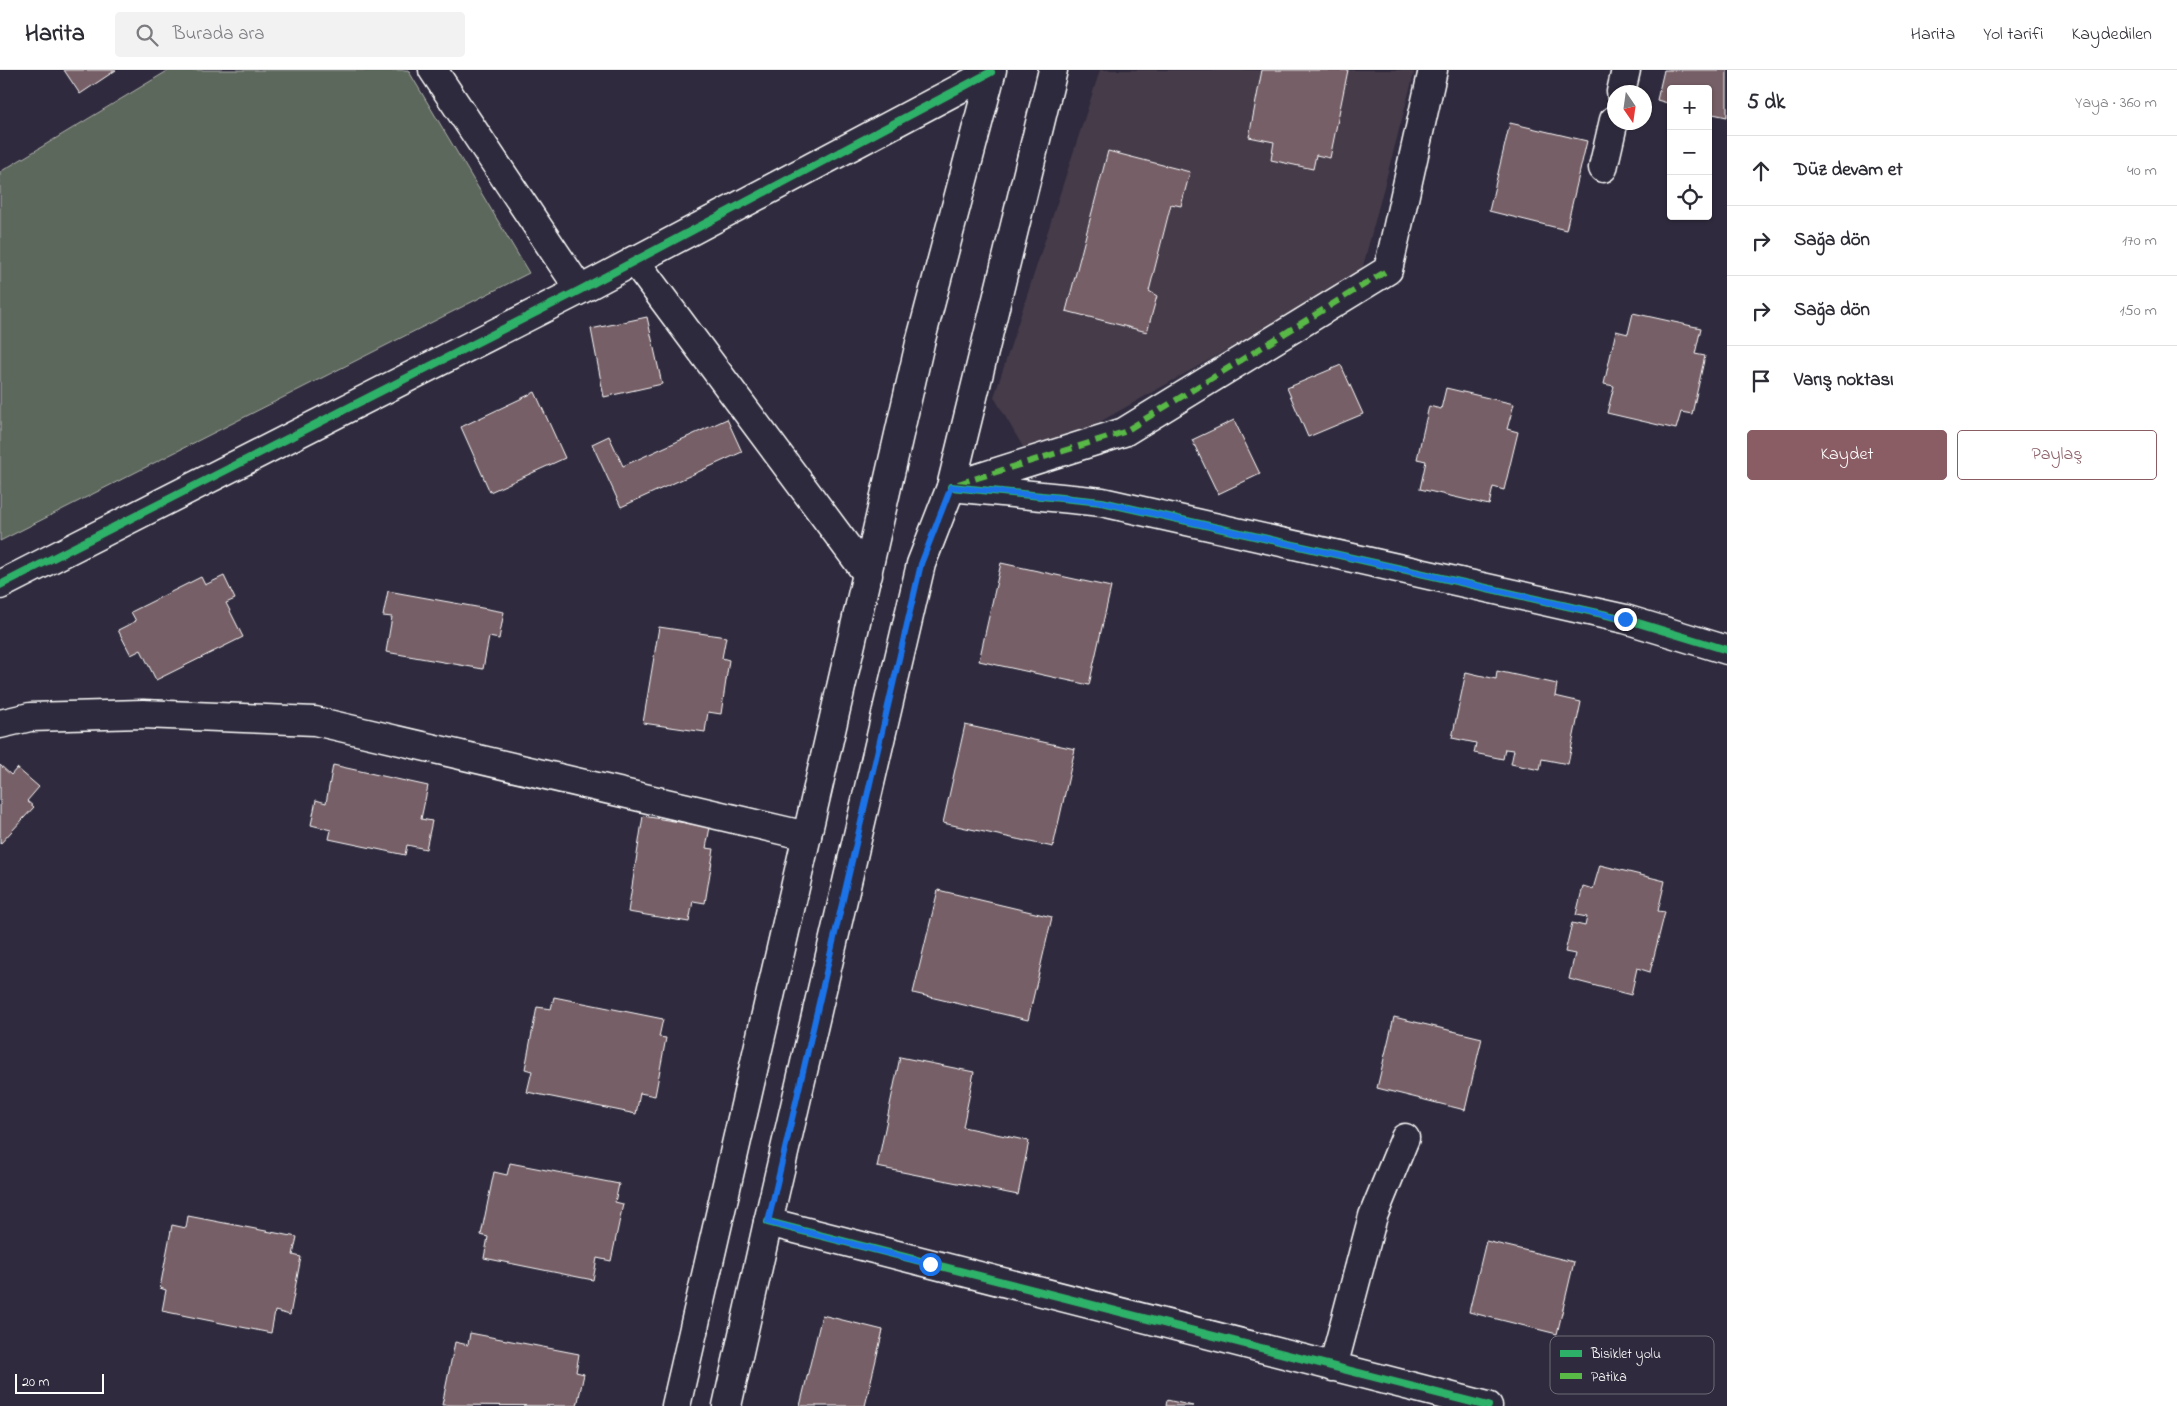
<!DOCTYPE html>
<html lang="tr">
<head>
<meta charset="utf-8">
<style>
	body { margin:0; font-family:"Indie Flower",sans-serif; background:#f2f2f3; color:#2b2b33 }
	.controls { position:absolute; right:15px; top:15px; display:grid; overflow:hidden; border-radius:5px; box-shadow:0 1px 4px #0004 }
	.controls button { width:45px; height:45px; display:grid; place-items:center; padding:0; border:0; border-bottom:1px solid #e1e1e2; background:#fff; color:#2b2b33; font:25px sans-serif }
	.compass { position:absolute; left:1607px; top:15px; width:45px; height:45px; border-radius:50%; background:#fff; box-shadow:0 1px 4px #0004; rotate:167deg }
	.scale { position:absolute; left:15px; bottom:12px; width:89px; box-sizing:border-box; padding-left:5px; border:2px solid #fff; border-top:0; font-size:14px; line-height:18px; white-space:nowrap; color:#fff; -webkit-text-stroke:4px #2f2a3d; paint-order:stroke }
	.stop { position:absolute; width:15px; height:15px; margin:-11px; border:4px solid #1a73e8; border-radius:50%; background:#fff }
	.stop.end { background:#1a73e8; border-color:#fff; box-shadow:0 1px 5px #0008 }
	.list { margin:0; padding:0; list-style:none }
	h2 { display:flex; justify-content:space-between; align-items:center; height:65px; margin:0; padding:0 20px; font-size:21px }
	h2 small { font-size:16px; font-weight:400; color:#7c7c81 }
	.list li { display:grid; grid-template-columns:32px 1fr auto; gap:15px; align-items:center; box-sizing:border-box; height:70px; padding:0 20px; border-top:1px solid #e1e1e2 }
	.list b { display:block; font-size:19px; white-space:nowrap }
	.list em { font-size:16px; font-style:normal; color:#7c7c81 }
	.actions { display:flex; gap:10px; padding:15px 20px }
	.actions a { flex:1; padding:11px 0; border:1px solid #8a5d65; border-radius:5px; text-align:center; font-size:18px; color:#8a5d65 }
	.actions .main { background:#8a5d65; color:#fff }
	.icon { flex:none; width:28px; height:28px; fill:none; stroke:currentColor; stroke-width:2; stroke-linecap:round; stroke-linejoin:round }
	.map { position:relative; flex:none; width:1727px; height:1336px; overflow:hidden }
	header { display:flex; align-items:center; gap:30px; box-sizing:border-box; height:70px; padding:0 25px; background:#fff; border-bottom:1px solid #e1e1e2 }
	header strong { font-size:24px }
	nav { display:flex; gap:28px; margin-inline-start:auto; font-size:18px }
	.search { width:350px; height:45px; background:#f2f2f3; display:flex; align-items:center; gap:12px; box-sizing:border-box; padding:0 18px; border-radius:5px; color:#7c7c81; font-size:19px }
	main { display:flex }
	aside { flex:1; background:#fff }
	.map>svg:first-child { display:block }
</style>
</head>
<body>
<header>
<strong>Harita</strong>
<div class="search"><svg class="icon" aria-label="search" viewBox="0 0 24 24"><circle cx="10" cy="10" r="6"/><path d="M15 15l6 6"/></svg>Burada ara</div>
<nav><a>Harita</a><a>Yol tarifi</a><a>Kaydedilen</a></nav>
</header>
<main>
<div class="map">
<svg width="1727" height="1336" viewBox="0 0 1727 1336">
	<rect width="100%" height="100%" fill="#2f2a3d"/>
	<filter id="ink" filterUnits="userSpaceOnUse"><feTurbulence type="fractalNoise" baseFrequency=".02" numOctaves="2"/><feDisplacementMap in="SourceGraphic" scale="10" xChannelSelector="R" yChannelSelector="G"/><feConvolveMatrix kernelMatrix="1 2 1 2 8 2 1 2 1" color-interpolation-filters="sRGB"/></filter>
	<g filter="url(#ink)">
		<path fill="#443a49" d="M1100 0H1415L1361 204 1031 391 994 327Z"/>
		<path fill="#5d675c" stroke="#aeb3ae" d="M169 0H408L529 203 0 471V102Z"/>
		<path fill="#765f66" stroke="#fff" d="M64 0H116L80 24Z
			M1262 0H1348L1330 88 1316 85 1313 99 1271 90 1274 72 1249 67Z
			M1664 0H1727V47L1708 43V19H1671V34L1657 30Z
			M1510 53 1587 71 1566 160 1489 141Z
			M1108 81 1190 102 1181 136 1171 134 1149 221 1157 226 1147 262 1066 241Z
			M1633 243 1701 258 1695 284 1705 286 1692 344 1681 342 1676 359 1607 343 1614 316 1604 314 1616 261 1628 264Z
			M647 247 662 314 604 327 591 259Z
			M1341 295 1363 344 1308 367 1287 318Z
			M1446 318 1514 334 1507 359 1518 362 1504 420 1493 417 1489 435 1420 419 1426 391 1417 389 1429 336 1441 339Z
			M535 322 565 388 490 422 461 357Z
			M727 349 742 382 621 437 592 374 609 366 623 396Z
			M1234 350 1260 404 1218 424 1192 370Z
			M1001 493 1111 517 1089 615 979 591Z
			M224 506 235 529 226 533 243 567 156 610 141 580 131 585 118 560 136 551 131 542 201 507 205 515Z
			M388 521 504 542 499 569 489 567 483 599 386 582 392 547 383 546Z
			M659 557 726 567 722 588 729 590 721 644 708 642 705 662 643 653Z
			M1497 601 1557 614 1555 626 1581 632 1568 694 1542 689 1540 700 1511 694 1514 680 1505 679 1503 689 1474 683 1476 673 1452 668 1466 602 1496 609Z
			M965 655 1075 679 1053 777 943 753Z
			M0 695 11 705 17 698 39 717 27 731 34 737 0 774Z
			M333 695 428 716 421 749 432 751 426 779 407 775 405 785 329 769 331 760 311 755 316 730 326 733Z
			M643 746 710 757 706 778 714 779 705 833 693 831 689 852 628 842Z
			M1600 795 1665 811 1658 841 1665 842 1650 902 1637 898 1631 925 1569 909 1575 884 1565 882 1572 853 1585 856 1587 847 1576 845 1583 816 1593 819Z
			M938 820 1052 847 1028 950 913 923Z
			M554 927 663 949 659 967 666 968 655 1026 640 1023 636 1044 527 1022 532 1001 525 999 537 937 551 939Z
			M1394 947 1482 968 1465 1040 1377 1018Z
			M900 987 974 1002 963 1057 1029 1071 1018 1125 877 1097Z
			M510 1093 619 1114 615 1132 623 1134 611 1191 597 1188 593 1210 484 1188 488 1167 481 1165 494 1102 507 1105Z
			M188 1146 297 1167 293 1185 301 1187 290 1245 275 1241 271 1263 162 1241 166 1220 160 1218 172 1155 186 1158Z
			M1486 1171 1574 1192 1557 1264 1469 1242Z
			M822 1245 883 1260 865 1336H800Z
			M470 1263 579 1284 576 1302 584 1304 577 1336 442 1335 455 1272 468 1275Z
			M1167 1330 1193 1336H1166Z"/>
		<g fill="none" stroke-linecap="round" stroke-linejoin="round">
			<g stroke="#fff" stroke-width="31">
				<path id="minor" d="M433 0 580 220
					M1621 22 1626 0
					M1603 98 1614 50
					M634 190 868 505
					M962 413 1124 362 1388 200 1433 0
					M951 417 1102 432 1625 549 1727 580
					M0 515 580 220 991 2
					M0 654 30 647 143 644 315 651 807 766
					M768 1152 1488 1336
					M1333 1297 1373 1146 1405 1068"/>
			</g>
			<g stroke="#fff" stroke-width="31">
				<path id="major" d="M676 1336 920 273 992 0
					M727 1336 768 1152 921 494 951 417 1053 0"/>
			</g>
			<use href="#minor" stroke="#2f2a3d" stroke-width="28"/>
			<use href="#major" stroke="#2f2a3d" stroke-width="28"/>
			<path stroke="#58b947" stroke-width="6" stroke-dasharray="12 6" stroke-linecap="butt" d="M958 414 1124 362 1388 200"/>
			<g stroke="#2f2a3d" stroke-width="11">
				<path id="cycleway" d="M951 417 1102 432 1625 549 1727 580
					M0 515 580 220 991 2
					M768 1152 1488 1336"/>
			</g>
			<use href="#cycleway" stroke="#2db169" stroke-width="8"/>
		</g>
	</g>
	<g fill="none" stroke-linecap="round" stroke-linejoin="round" filter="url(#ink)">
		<path stroke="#1a73e8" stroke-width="6" d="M930 1194 768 1152 921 494 951 417 1102 432 1625 549"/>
	</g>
	<rect x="1550" y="1266" width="164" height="58" rx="8" fill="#2f2a3d" stroke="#6d6a77" stroke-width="1"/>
	<rect x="1560" y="1280" width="22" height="7" fill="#2db169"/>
	<rect x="1560" y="1303" width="22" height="6" fill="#58b947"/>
	<g font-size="14" fill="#fff">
		<text x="1591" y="1288">Bisiklet yolu</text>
		<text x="1591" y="1311">Patika</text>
	</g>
</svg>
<div class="controls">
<button>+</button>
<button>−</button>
<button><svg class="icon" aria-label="locate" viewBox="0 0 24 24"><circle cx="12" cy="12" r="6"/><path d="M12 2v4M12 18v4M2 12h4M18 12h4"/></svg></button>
</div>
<svg class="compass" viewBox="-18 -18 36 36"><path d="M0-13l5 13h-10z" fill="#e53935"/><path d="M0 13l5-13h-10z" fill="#7c7c81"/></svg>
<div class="scale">20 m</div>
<div class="stop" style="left:930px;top:1194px"></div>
<div class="stop end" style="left:1625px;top:549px"></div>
</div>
<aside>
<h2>5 dk<small>Yaya · 360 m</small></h2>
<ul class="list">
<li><svg class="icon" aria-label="ahead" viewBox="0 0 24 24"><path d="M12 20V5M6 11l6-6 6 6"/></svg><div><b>Düz devam et</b></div><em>40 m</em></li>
<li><svg class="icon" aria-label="right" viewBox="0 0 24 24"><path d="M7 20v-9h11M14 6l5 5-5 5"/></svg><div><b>Sağa dön</b></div><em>170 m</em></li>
<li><svg class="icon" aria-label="right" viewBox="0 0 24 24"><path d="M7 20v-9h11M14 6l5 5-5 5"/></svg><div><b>Sağa dön</b></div><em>150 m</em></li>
<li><svg class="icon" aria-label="arrive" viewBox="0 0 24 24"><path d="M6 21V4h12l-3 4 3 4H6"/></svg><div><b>Varış noktası</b></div></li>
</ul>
<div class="actions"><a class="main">Kaydet</a><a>Paylaş</a></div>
</aside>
</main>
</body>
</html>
